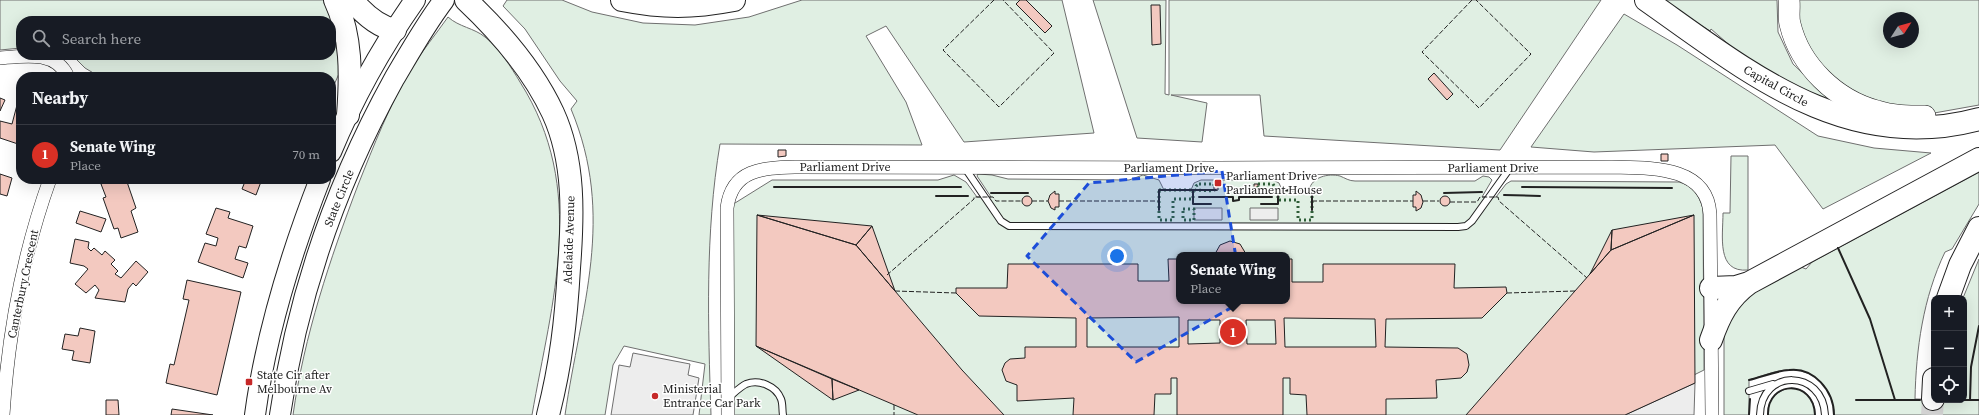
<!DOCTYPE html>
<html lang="en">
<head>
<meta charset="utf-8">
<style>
	body { margin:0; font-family:"Source Serif 4",serif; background:#20242c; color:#f1f3f6 }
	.controls { position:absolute; right:12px; bottom:12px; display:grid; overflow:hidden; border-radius:8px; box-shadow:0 4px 16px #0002 }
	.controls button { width:36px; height:36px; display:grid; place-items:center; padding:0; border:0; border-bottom:1px solid #363941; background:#171b24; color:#f1f3f6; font:20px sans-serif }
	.compass { position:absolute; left:1883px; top:12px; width:36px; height:36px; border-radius:50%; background:#171b24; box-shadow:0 4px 16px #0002; rotate:54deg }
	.you { position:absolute; left:1117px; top:256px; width:14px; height:14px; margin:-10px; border:3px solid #fff; border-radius:50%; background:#1a73e8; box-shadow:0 0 0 6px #1a73e833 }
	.badge { display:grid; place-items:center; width:26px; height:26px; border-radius:50%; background:#d93025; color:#fff; font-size:13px; font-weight:700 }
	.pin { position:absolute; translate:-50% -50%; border:2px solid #fff; box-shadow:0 1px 4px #0006 }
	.popup { position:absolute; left:1176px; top:252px; width:114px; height:52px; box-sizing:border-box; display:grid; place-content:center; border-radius:8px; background:#171b24; filter:drop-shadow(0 1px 3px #0005); font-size:13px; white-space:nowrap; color:#9ea1a6 }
	.popup b { font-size:15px; color:#f1f3f6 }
	.popup::after { content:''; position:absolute; left:50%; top:100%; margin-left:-8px; border:8px solid transparent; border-top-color:#171b24 }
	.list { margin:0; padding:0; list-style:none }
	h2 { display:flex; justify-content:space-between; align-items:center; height:52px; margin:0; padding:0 16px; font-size:17px }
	h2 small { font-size:13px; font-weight:400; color:#9ea1a6 }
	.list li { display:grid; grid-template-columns:26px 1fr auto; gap:12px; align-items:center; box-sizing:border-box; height:60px; padding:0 16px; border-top:1px solid #363941 }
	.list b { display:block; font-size:15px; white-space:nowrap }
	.list p { margin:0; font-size:13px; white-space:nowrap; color:#9ea1a6 }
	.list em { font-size:13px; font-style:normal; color:#9ea1a6 }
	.icon { flex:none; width:22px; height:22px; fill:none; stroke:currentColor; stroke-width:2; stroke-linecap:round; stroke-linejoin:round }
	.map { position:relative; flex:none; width:1979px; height:415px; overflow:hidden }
	.search { position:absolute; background:#171b24; box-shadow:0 4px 16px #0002; left:16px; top:16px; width:320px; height:44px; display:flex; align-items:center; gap:10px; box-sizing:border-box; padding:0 14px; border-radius:16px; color:#9ea1a6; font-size:15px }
	.panel { position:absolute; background:#171b24; box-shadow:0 4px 16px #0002; left:16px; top:72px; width:320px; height:112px; border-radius:16px }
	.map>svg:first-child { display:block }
</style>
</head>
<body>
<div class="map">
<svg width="1979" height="415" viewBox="0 0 1979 415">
	<rect width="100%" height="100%" fill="#fff"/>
	<path fill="#e0efe3" stroke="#6f6f6f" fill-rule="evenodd" d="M0 0H326L336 27 341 69 331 92V77H100L85 68 72 55H331V21H21V48L0 50Z
		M507 0H562L592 12 643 23 695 25 749 17 802 0H1062L1094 133 964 142 886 26 866 36 906 102 922 145 720 144C705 233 708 325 711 415H699L705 364 624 346 613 365 605 415H565C581 306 616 217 571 109L577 101 560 81 525 29 503 6Z
		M1093 0H1166L1165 94 1169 95V0H1601L1500 150 1264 136 1260 95H1171L1207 103 1202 142 1137 138Z
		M1660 0H1777L1778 32 1793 64 1836 105 1813 100 1741 55 1711 29 1710 31Z
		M1794 0H1979V105L1923 115 1865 105 1821 75 1794 33ZM1889 18H1913V42H1889Z
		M1624 14 1677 45 1818 136 1874 148 1931 153 1823 209 1775 145 1594 152 1531 147Z
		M448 17C459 27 474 28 485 37 499 48 511 67 520 82 588 189 552 300 532 415H293C304 336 330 259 358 185 374 145 389 106 411 69 422 51 436 34 448 17Z
		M1731 156H1748V270C1716 273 1723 236 1723 213H1730Z
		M1979 172V204L1952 249 1945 252C1923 298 1916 349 1915 399L1964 400 1963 298 1979 259V415H1834C1834 391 1816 370 1792 370 1778 369 1763 376 1749 380V415H1724V327L1737 302 1801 267 1806 269 1812 262Z
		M978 174 992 175 1008 179 1129 180 1143 175 1159 180 1164 190H1191L1194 183 1201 180H1273L1279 183 1282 190H1309C1312 177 1328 173 1340 176 1345 178 1349 181 1355 181H1475L1483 176 1489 177 1492 180 1482 197H1496L1506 184 1511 181 1679 182C1693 186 1699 195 1703 209L1704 370 1613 415H732L727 208 772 180H938L954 175 966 182 977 197H991L977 176ZM1179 255H1287V301H1179Z
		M1790 388C1806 388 1815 400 1815 415H1768C1767 401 1775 391 1790 388Z"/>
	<path fill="#ededed" stroke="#6f6f6f" d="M1194 208H1222V220H1194Z
		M1250 208H1278V220H1250Z
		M633 353 690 364 688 375 699 378 693 415H611L619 365 630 367Z
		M1695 383 1694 415H1625Z"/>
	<path fill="#f3c9c0" stroke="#222" fill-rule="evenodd" d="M1020 0H1026L1052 26 1045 33 1016 4Z
		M1151 5H1160L1161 44 1152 45Z
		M1434 73 1453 94 1447 100 1428 79Z
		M0 98 5 100 0 111Z
		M17 105 21 106V145L0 138V121L12 124Z
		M778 150H786V156L778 157Z
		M1661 154H1668V161H1661Z
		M0 174 12 178 7 196 0 194Z
		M116 179H126L136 208 131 211 138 232 121 238 118 228 114 229 103 198 106 197 101 184Z
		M246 179H262L256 195 242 189Z
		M1214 184H1218V190L1214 191Z
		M1254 184H1258V191L1254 190Z
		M1055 191V194H1059V207H1055V210L1051 208 1048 201 1050 195Z
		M1416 191 1421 195 1423 202 1421 208 1416 211V207H1413V195H1416Z
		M1022 201a5 5 0 1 1 10 0a5 5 0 1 1-10 0Z
		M1440 201a5 5 0 1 1 10 0a5 5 0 1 1-10 0Z
		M216 208 230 212 228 218 253 226 246 248 239 246 235 259 248 263 243 278 198 262 205 243 216 246 218 238 206 234Z
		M80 211 106 219 101 232 76 223Z
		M757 215 856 245 962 370 1004 415H918L756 346Z
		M757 215 872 226 856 245Z
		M1694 215 1695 383 1625 415H1466L1611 250Z
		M1694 215 1611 250 1612 230Z
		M872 226 895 291 856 245Z
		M1612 230 1611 250 1590 274Z
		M75 239 89 242 88 248 91 251 94 248 102 255 105 251 115 260 111 264 118 271 115 274 121 278 136 261 148 272 136 286 133 283 128 289 125 302 95 298 99 290 95 285 86 293 75 284 88 269 84 266 70 263Z
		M1230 241 1240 244 1246 254H1215L1220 245Z
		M1168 259H1179V301H1287V259H1292V282H1323V264H1455L1454 288 1506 287 1507 293 1482 318 1386 319 1385 347 1458 348 1467 354 1469 365 1467 372 1461 378 1436 380 1437 398 1386 399V415H1307L1306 395 1290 394V378H1283V415H1177V378H1171V394H1155L1154 415H1073L1074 398 1017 401V385L1006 381 1002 370 1005 363 1010 359 1025 358V347H1076V318L979 316 956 293V288H1007L1008 264H1138V281H1169ZM1179 317V347H1087V318ZM1284 318 1375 319 1376 347H1285ZM1188 320H1220V343L1188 344ZM1246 320H1275L1276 344H1247Z
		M187 280 241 292 217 395 166 383 170 364 174 365 189 300 183 299Z
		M80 328 95 331 90 363 72 360 74 351 62 349 65 334 78 336Z
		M756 346 832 379 833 400Z
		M832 379 859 390 833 400Z
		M106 400H118L119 415H106Z
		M172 409 213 415H171Z"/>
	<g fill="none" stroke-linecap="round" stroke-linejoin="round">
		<path stroke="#d3d3d3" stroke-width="22" stroke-dasharray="22 11" stroke-linecap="butt" d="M1932 415 1933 399"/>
		<g stroke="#222" stroke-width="8">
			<path id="service" d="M965 168 1001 221 1009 226 1458 227 1466 226 1472 221 1510 168
				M1749 391 1773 384
				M728 398C734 393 740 387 746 384 759 379 776 386 781 399 783 404 782 410 783 415
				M1760 415C1761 368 1823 369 1825 415"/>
		</g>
		<g stroke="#222" stroke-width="14">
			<path id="minor" d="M0 58C24 56 56 50 68 77
				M3 415C8 336 23 254 50 179
				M728 415 727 208C732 168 764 168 797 167L1217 168 1612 167C1649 168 1707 165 1710 214L1712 415"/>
		</g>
		<g stroke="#222" stroke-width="22">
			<path id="primary" d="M331 152C353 99 382 47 415 0
				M255 415C266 333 290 256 320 179
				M280 415C297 297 336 184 394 79 410 52 425 25 444 0"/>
		</g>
		<g stroke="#222" stroke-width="22">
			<path id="trunk" d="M1789 0C1790 8 1788 17 1790 24 1800 66 1836 100 1877 111 1892 116 1909 116 1925 116"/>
		</g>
		<g stroke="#222" stroke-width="24">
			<path id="motorway" d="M335 0C352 36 351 76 348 115
				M352 0C363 13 378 27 395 30
				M466 0C500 32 533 70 553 113 575 161 573 216 569 268 566 321 561 364 548 415
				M622 0C663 8 692 8 734 0
				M1646 0C1747 71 1846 155 1979 119
				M1711 288 1736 287 1749 283 1979 159
				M1948 298 1960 265 1979 228
				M1711 340C1719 317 1728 298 1749 283
				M1933 399 1934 379"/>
		</g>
		<use href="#service" stroke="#fff" stroke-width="6"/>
		<use href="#minor" stroke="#fff" stroke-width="13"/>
		<use href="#primary" stroke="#fff" stroke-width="20"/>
		<use href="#trunk" stroke="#fff" stroke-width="21"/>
		<use href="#motorway" stroke="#fff" stroke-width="22"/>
		<path stroke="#2f5e38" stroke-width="3" stroke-dasharray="2 3" stroke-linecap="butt" d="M1199 184H1214V191L1195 190 1196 186Z
			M1258 184H1273L1277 191H1258Z
			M1159 190H1193V199H1173V220H1159Z
			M1278 190H1312V220H1298V200H1278Z
			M1183 209H1194V220H1183Z"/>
		<path stroke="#222" stroke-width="1" stroke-dasharray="5 2" stroke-linecap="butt" d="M994 0 943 50 999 107 1054 53 1003 0
			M1472 0 1422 52 1479 108 1531 54 1476 0
			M1032 201H1048
			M1059 201H1159
			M1312 201H1413
			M1423 201H1439
			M1450 202H1477L1480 197H1498L1499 201 1587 278
			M887 275 974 199V197H993L996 201H1021
			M895 291 956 293
			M1507 293 1575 291
			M894 405V415"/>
		<path stroke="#222" stroke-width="2" d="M774 187H961
			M1522 187 1672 188
			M1193 190V204H1211
			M1256 191 1312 190V210
			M991 193H1028
			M1444 193 1482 192
			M1504 195 1540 196
			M936 196H968
			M1199 197H1233V201L1239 200V197H1272
			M1261 204H1278V190
			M1159 210V190H1216
			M1838 248 1870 319 1895 400
			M1749 380C1762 377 1775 371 1789 370 1814 367 1834 391 1834 415
			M1856 400H1920
			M1964 400H1979
			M1970 400 1971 367 1979 326
			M1749 415 1750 399
			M1768 415C1767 380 1814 379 1815 415"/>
	</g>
	<path fill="#1d4ed8" fill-opacity="0.2" stroke="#1d4ed8" stroke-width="3" stroke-dasharray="8 5" stroke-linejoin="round" d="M1222 171 1243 301 1136 362 1027 256 1089 183Z"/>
	<g fill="#c62828" stroke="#fff" stroke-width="1.5">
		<rect x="1214" y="179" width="8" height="8" rx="2"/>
		<rect x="245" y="378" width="8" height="8" rx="2"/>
		<circle cx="655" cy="396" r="4"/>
	</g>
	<g text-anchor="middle" stroke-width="3" stroke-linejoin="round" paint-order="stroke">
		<g font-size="12" fill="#222" stroke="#fff">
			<text transform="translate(1776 86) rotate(29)" y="4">Capital Circle</text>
			<text x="845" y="171">Parliament Drive</text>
			<text x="1169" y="172">Parliament Drive</text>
			<text x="1493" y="172">Parliament Drive</text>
			<text transform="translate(339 198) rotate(-68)" y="4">State Circle</text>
			<text transform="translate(569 240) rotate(-88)" y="4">Adelaide Avenue</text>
			<text transform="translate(23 284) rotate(-78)" y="4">Canterbury Crescent</text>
		</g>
		<g font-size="12" fill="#222" stroke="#fff" text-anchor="start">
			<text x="1226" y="180">Parliament Drive<tspan x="1226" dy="14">Parliament House</tspan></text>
			<text x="257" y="379">State Cir after<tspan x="257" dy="14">Melbourne Av</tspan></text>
			<text x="663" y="393">Ministerial<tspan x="663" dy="14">Entrance Car Park</tspan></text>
		</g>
	</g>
</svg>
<div class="controls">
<button>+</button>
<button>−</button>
<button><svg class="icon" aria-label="locate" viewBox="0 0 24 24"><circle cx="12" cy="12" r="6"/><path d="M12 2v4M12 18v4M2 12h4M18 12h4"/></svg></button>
</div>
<svg class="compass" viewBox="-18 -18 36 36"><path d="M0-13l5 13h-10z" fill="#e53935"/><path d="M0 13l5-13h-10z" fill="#9ea1a6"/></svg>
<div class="you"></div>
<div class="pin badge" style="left:1233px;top:332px">1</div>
<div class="popup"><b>Senate Wing</b>Place</div>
<div class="search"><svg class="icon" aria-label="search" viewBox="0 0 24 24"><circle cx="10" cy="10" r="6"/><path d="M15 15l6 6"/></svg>Search here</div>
<section class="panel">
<h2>Nearby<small></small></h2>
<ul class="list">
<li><span class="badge">1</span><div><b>Senate Wing</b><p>Place</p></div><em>70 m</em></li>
</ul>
</section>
</div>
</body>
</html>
